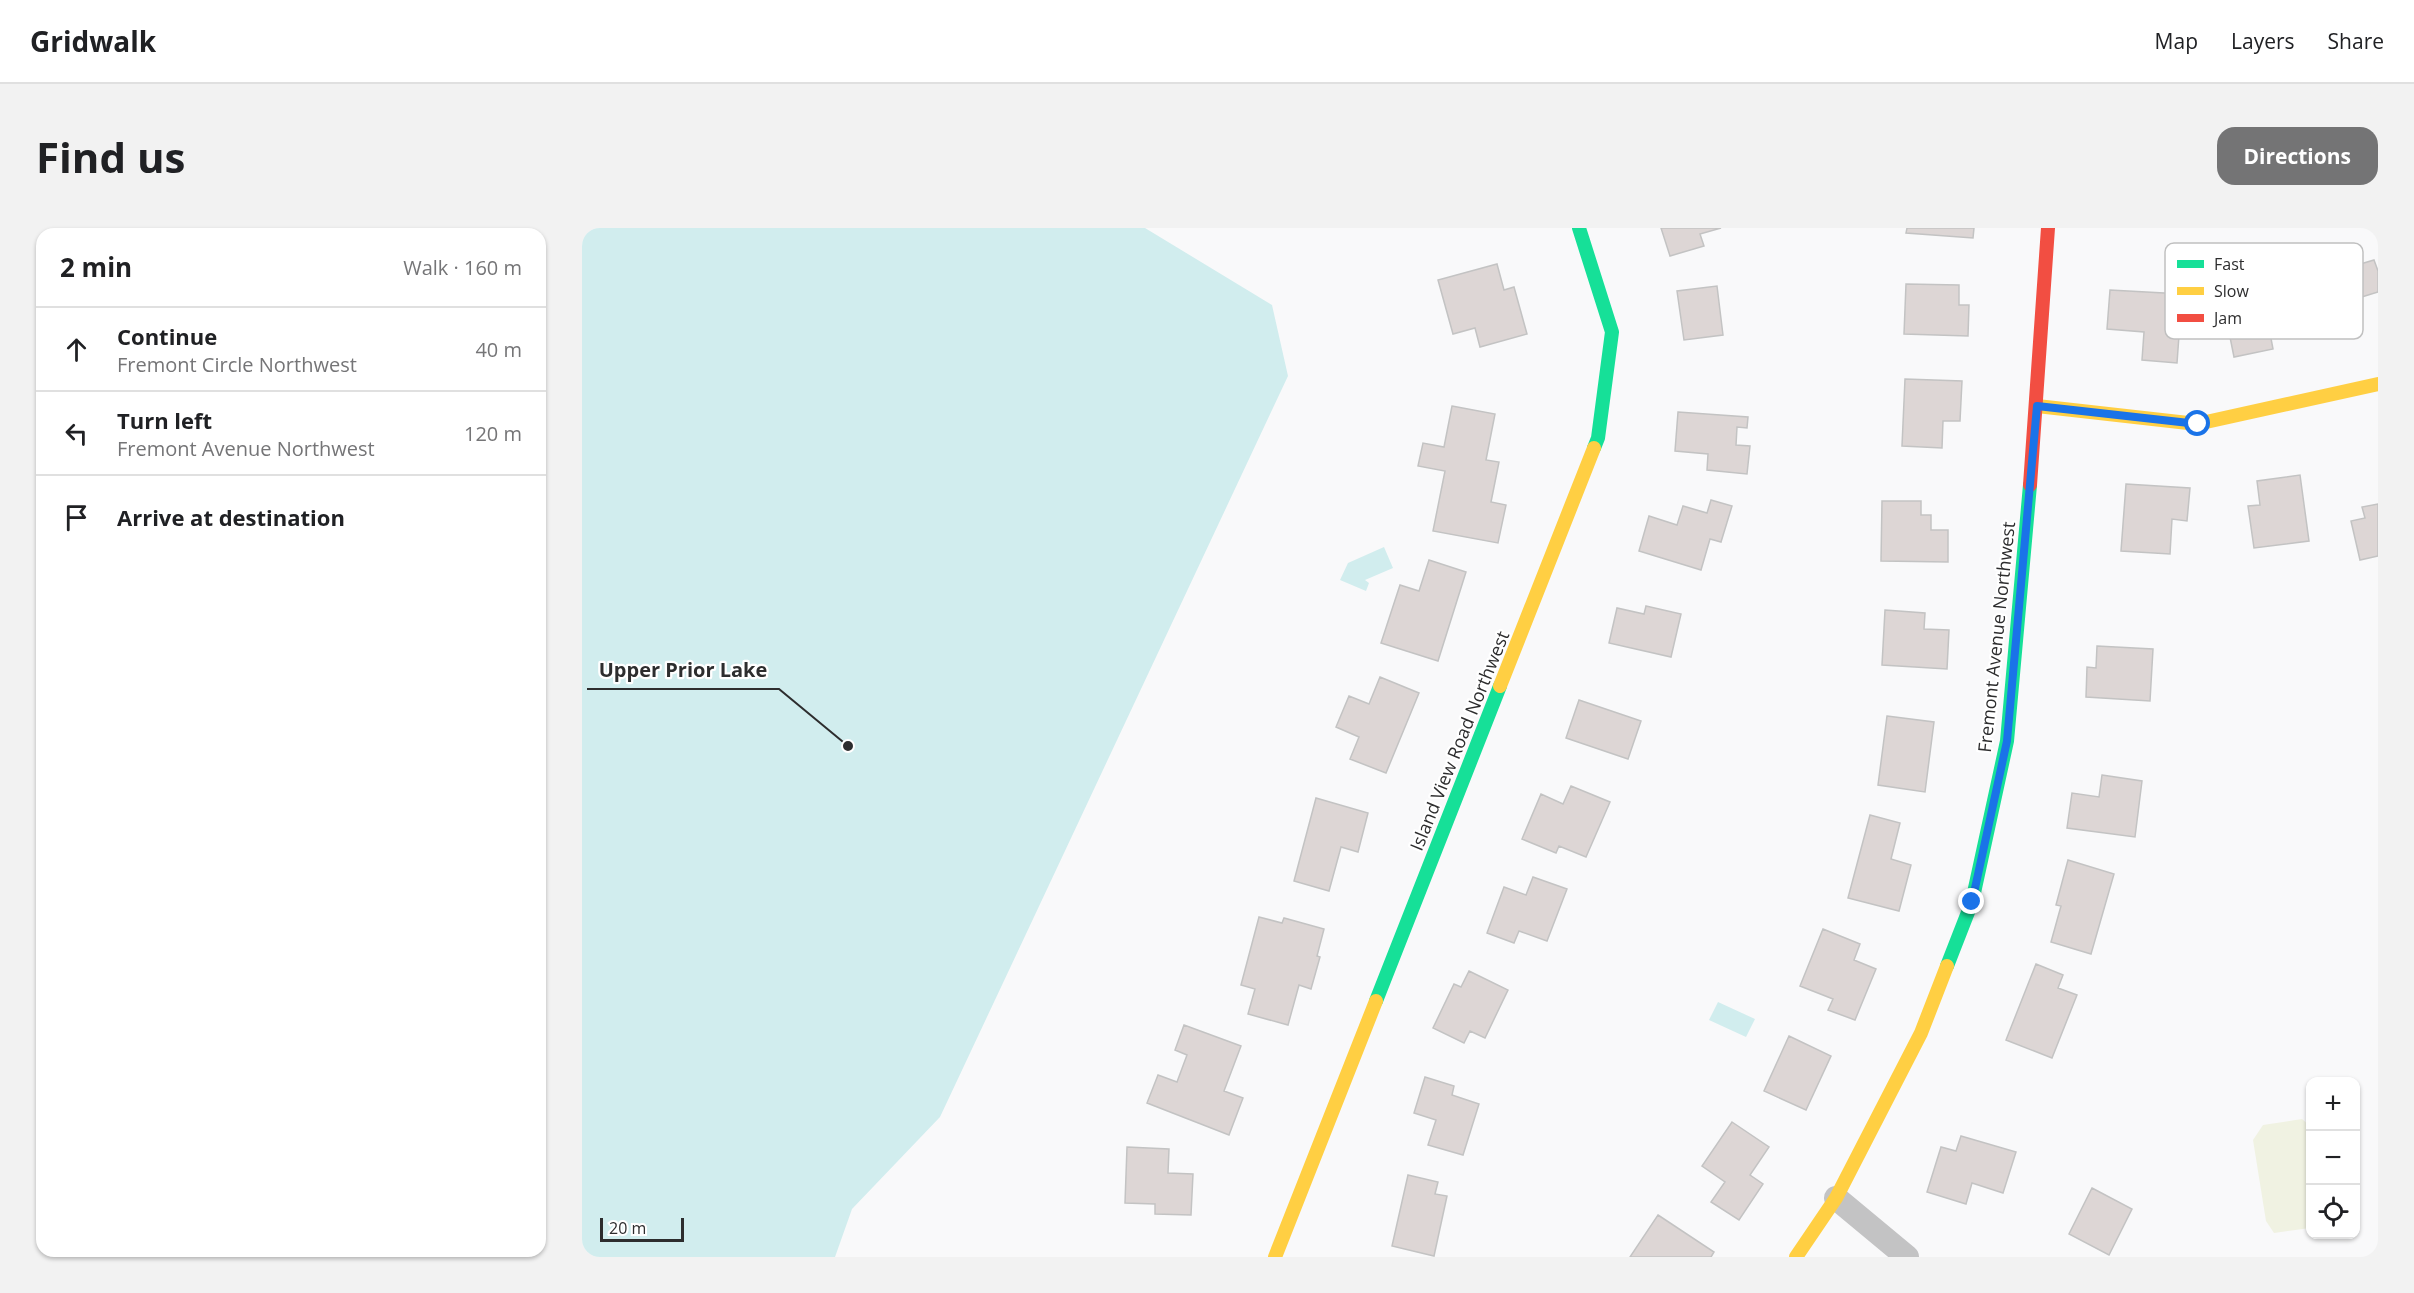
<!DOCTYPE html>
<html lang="en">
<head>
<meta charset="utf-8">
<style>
	body { margin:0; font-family:"Open Sans",sans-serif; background:#f2f2f2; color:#202124 }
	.controls { position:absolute; right:18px; bottom:18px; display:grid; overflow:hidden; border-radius:12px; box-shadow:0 2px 4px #0004 }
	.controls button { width:54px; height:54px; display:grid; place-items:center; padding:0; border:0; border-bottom:2px solid #e0e0e0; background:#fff; color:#202124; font:30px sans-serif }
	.scale { position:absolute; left:18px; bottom:15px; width:84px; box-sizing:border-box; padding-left:6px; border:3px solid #2d2d2e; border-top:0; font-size:16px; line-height:21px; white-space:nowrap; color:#2d2d2e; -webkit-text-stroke:4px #fff; paint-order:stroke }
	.stop { position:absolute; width:18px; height:18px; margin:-14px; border:4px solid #1a73e8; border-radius:50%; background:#fff }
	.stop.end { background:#1a73e8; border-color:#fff; box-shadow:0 2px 6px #0008 }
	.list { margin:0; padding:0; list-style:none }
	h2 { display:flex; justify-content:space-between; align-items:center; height:78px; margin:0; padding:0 24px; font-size:26px }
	h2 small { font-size:20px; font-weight:400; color:#757577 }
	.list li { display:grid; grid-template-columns:39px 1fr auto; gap:18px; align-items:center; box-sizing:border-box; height:84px; padding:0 24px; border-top:2px solid #e0e0e0 }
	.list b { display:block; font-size:22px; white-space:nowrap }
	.list p { margin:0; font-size:20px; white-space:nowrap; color:#757577 }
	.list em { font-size:20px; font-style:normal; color:#757577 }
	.icon { flex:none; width:33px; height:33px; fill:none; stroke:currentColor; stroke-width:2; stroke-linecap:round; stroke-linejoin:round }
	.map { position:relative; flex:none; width:1796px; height:1029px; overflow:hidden; border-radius:18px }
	header { display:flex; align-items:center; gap:36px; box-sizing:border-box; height:84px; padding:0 30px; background:#fff; border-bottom:2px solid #e0e0e0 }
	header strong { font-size:28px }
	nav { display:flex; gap:33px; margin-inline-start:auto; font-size:21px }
	.intro { display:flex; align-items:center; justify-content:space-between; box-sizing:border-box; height:144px; padding:0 36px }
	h1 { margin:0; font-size:42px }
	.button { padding:15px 27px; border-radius:18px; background:#747475; color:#fff; font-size:21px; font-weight:700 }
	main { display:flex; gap:36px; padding:0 36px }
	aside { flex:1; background:#fff; border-radius:18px; box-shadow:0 2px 4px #0004 }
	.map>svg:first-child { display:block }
</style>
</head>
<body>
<header>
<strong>Gridwalk</strong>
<nav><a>Map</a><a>Layers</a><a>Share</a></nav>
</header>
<div class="intro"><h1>Find us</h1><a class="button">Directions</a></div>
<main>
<aside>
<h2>2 min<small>Walk · 160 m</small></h2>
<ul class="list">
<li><svg class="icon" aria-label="ahead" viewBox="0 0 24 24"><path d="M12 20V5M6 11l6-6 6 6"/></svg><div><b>Continue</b><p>Fremont Circle Northwest</p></div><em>40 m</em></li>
<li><svg class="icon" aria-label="left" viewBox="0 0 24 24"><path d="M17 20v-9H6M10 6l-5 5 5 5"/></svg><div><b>Turn left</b><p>Fremont Avenue Northwest</p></div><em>120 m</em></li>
<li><svg class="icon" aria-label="arrive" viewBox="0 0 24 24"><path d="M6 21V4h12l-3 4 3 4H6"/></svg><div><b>Arrive at destination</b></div></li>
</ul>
</aside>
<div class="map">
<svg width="1796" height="1029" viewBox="0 0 1796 1029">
	<rect width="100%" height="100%" fill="#f9f9fa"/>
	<path fill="#f0f2e2" d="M1720 891 1728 898V1000L1692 1005 1684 993 1671 912 1681 897Z"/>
	<path fill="#d1edee" d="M0 0H563L690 77 706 148 358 889 270 981 253 1029H0Z
		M802 319 811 340 783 352 787 355 784 363 758 352 766 335Z
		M1136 774 1173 791 1164 809 1127 792Z"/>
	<path fill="#ddd6d5" stroke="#c3c3c3" stroke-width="1.5" d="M1079 0H1139L1118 6 1122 18 1088 28Z
		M1325 0H1392L1391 10 1324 5Z
		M1792 32 1796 43V64L1757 76 1748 45Z
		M915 36 922 62 932 59 945 106 898 119 893 100 871 106 856 52Z
		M1324 56 1377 57V77H1387L1386 108 1322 106Z
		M1135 58 1141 107 1102 112 1095 63Z
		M1724 58 1730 92 1687 100 1691 121 1652 129 1641 74Z
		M1528 62 1600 66 1595 135 1560 132 1562 104 1525 101Z
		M1323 151 1380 153 1378 193H1361L1360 220 1320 218Z
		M870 178 913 186 904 232 917 234 909 274 924 277 916 315 851 303 863 243 836 238 841 215 862 219Z
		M1096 184 1166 189 1165 200 1155 199 1154 217 1168 218 1165 246 1125 242 1126 226 1093 223Z
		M1718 247 1727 313 1672 320 1666 278 1678 277 1675 253Z
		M1544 256 1608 260 1605 293 1590 291 1588 326 1539 323Z
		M1129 272 1150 278 1139 314 1128 311 1119 342 1057 323 1067 288 1095 297 1101 278 1125 285Z
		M1300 273H1339V287H1349V302H1366V334L1299 333Z
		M1796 276V328L1778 332 1769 293 1783 290 1780 279Z
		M847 332 884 344 856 433 799 415 818 357 837 363Z
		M1064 378 1099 386 1089 429 1027 415 1035 380 1062 386Z
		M1303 382 1343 385 1342 401 1367 402 1365 441 1300 437Z
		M1515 418 1571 421 1568 473 1504 469 1505 439 1514 440Z
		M798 449 837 465 804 545 768 531 777 509 754 499 767 468 787 476Z
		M997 472 1059 493 1046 531 984 510Z
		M1305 488 1352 494 1343 564 1296 557Z
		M1520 547 1560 553 1553 609 1485 600 1490 565 1517 569Z
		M989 558 1028 574 1004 629 977 618 974 625 940 611 959 566 981 576Z
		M734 570 786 585 776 624 759 619 747 663 712 653Z
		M1288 587 1318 595 1309 631 1329 637 1317 683 1266 670Z
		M1486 632 1532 646 1509 726 1469 714 1479 678 1474 677Z
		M951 649 985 661 965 713 937 703 932 715 905 705 922 659 944 667Z
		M677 689 700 695 702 690 742 701 735 728 738 729 729 761 717 757 706 797 666 786 673 761 659 757Z
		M1241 701 1278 716 1272 732 1294 741 1273 792 1246 782 1251 771 1218 758Z
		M1454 736 1481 747 1476 760 1495 767 1470 830 1424 812Z
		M887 743 926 762 903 810 888 803 882 815 851 800 872 756 879 759Z
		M602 797 659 818 642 863 661 870 647 907 565 875 576 847 595 854 605 827 593 822Z
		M1207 808 1249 828 1224 882 1182 863Z
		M843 849 872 858 870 867 897 876 881 927 846 917 854 892 832 885Z
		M1150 894 1187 919 1168 947 1181 956 1157 992 1129 974 1143 954 1120 938Z
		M1379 908 1434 924 1421 965 1390 955 1384 976 1345 964 1359 919 1374 923Z
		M545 919 587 921 586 945 611 946 609 987 573 986V976L543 975Z
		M826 947 856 954 853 966 865 968 852 1028 810 1018Z
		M1510 960 1550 981 1527 1027 1487 1006Z
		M1076 987 1132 1024 1129 1029H1048Z"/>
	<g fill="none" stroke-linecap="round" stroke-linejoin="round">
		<path stroke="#c3c3c4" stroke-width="24" d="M1254 970 1325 1029"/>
		<path stroke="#16e098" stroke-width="14" d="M997 0 1030 104 1016 210 1012 220
			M1365 738 1390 674 1425 513 1448 257
			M794 773 918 458"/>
		<path stroke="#ffcf43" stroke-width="14" d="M1455 178 1615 196 1796 156
			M918 458 1012 220
			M693 1029 794 773
			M1214 1029 1254 970 1339 805 1365 738"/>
		<path stroke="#f24e42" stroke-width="14" d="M1448 257 1466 0"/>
	</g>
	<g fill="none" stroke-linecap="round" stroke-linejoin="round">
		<path stroke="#1a73e8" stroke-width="8" d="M1390 674 1425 513 1455 178 1616 196"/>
	</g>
	<g text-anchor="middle" stroke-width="4.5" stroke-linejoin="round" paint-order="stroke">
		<g font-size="18" fill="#2d2d2e" stroke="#fff">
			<text transform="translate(1415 409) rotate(-84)" y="6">Fremont Avenue Northwest</text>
			<text transform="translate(878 513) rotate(-68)" y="6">Island View Road Northwest</text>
		</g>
	</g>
	<rect x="1583" y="15" width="198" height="96" rx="9" fill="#fff" stroke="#c0c0c0" stroke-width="1.5"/>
	<rect x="1595" y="32" width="27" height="8" fill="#16e098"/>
	<rect x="1595" y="59" width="27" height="8" fill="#ffcf43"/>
	<rect x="1595" y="86" width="27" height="8" fill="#f24e42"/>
	<g font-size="16" fill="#2d2d2e">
		<text x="1632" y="42">Fast</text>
		<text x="1632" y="69">Slow</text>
		<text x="1632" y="96">Jam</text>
	</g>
	<path fill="none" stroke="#2d2d2e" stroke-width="2" d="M266 518L197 461H5"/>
	<circle fill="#2d2d2e" stroke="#fff" stroke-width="2" cx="266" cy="518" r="6"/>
	<g font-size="20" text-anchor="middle" font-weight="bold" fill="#2d2d2e" stroke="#fff" stroke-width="4.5" stroke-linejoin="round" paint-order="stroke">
		<text x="101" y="449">Upper Prior Lake</text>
	</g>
</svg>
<div class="controls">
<button>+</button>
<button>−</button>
<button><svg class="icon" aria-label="locate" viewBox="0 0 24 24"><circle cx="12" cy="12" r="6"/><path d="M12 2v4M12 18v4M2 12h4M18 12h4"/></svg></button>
</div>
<div class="scale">20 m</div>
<div class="stop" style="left:1616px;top:196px"></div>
<div class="stop end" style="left:1390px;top:674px"></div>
</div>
</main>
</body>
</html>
